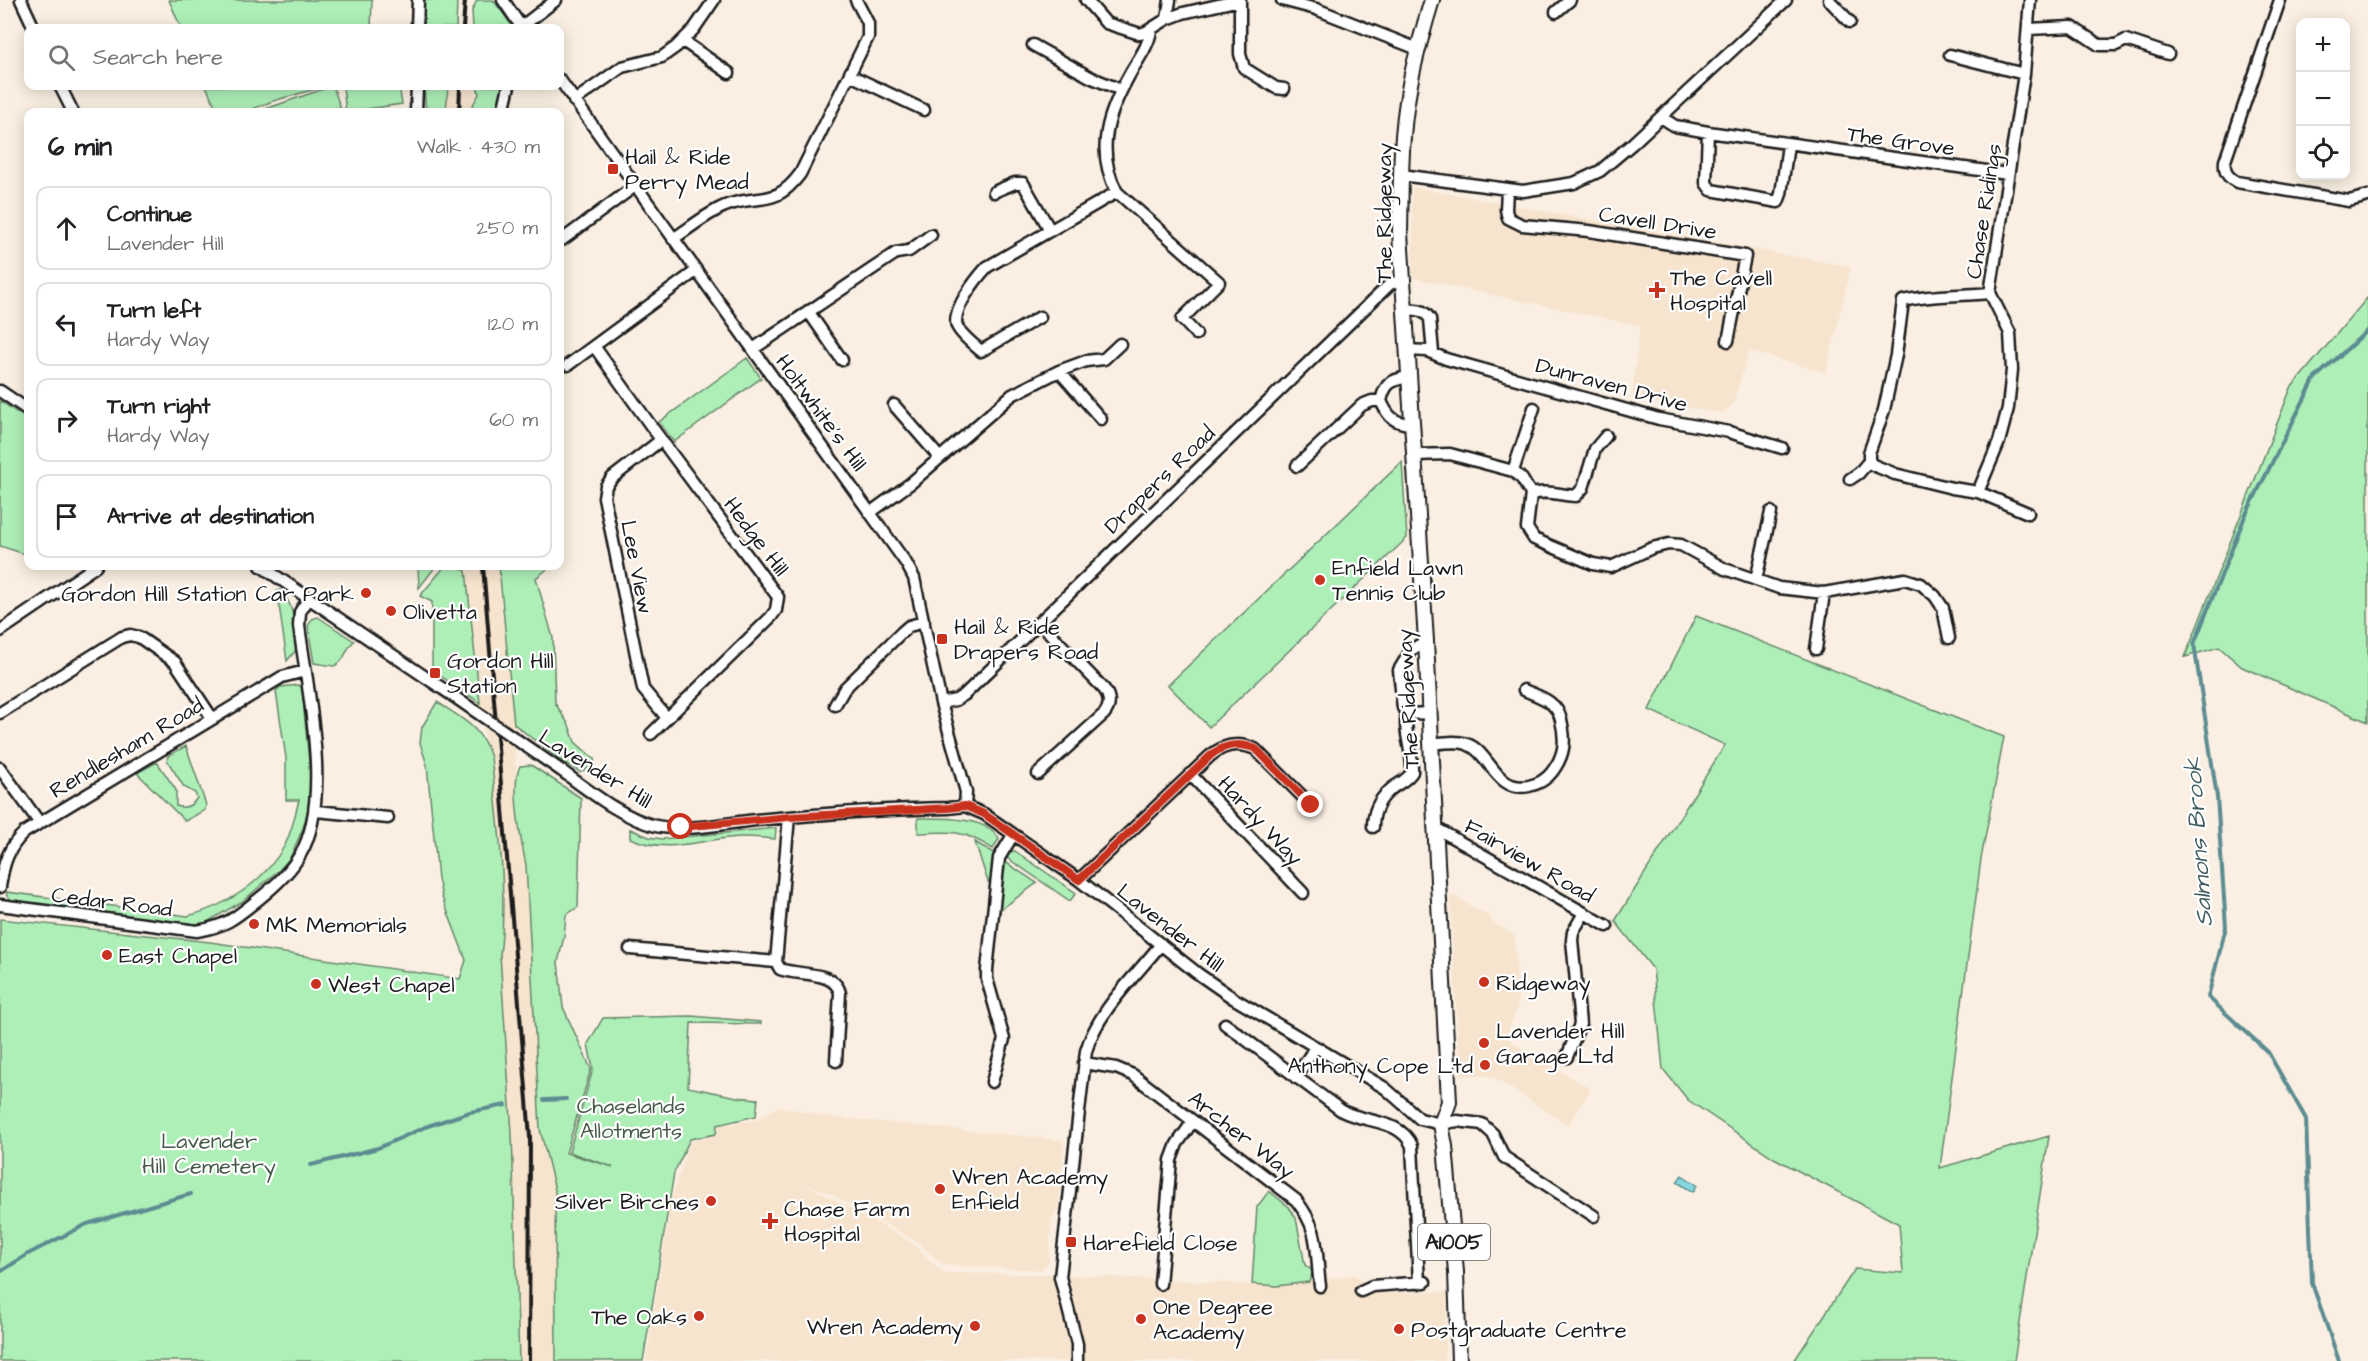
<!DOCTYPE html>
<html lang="en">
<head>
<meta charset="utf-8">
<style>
	body { margin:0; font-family:"Architects Daughter",sans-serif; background:#f6f6f6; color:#202124 }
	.controls { position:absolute; right:18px; top:18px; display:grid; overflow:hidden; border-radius:12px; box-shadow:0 3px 15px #0003 }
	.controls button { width:54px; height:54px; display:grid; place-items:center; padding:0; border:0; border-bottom:2px solid #e0e0e0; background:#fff; color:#202124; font:30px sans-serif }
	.stop { position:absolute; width:18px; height:18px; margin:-14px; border:4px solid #c8321e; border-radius:50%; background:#fff }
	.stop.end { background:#c8321e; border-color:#fff; box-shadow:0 2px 6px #0008 }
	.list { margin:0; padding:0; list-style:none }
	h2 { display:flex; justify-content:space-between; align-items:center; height:78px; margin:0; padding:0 24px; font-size:26px }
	h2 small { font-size:20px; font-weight:400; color:#757577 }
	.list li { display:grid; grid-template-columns:39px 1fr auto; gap:18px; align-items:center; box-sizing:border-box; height:84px; margin:0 12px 12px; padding:0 12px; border:2px solid #e0e0e0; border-radius:12px }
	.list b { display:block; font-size:22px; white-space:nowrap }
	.list p { margin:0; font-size:20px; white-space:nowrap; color:#757577 }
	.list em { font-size:20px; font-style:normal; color:#757577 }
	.icon { flex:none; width:33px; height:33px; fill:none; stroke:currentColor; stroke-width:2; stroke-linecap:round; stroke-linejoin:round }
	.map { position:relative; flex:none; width:2368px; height:1361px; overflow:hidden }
	.search { position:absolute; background:#fff; box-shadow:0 3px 15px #0003; left:24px; top:24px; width:540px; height:66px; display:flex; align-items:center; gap:15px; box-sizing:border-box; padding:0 21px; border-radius:12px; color:#757577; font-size:22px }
	.panel { position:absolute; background:#fff; box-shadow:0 3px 15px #0003; left:24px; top:108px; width:540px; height:462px; border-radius:12px }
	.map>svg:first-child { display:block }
</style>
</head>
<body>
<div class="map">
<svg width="2368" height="1361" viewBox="0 0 2368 1361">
	<rect width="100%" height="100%" fill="#faefe2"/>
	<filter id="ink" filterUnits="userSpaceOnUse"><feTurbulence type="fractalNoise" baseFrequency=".0167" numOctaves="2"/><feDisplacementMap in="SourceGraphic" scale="12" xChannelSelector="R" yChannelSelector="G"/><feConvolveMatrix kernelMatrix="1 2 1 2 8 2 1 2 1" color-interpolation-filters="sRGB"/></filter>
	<g filter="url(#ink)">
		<path fill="#f7e4ce" d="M448 86H475L476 100 469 112H446Z
			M1412 187 1851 267 1826 373 1749 351 1733 404 1722 413 1654 403 1632 395 1640 326 1413 278Z
			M461 566H499L500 571 501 605 511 681 520 839 526 865 540 1129 555 1190 556 1361H519L512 1134 500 955 503 934 496 800 491 757 485 741 480 703 466 571Z
			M1450 894 1491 917 1490 921 1515 936 1518 1007 1506 1036 1513 1043 1591 1089 1568 1125 1493 1077 1481 1075 1460 1076Z
			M779 1106 822 1116 1064 1140 1058 1209 1051 1220 1049 1262 1041 1270 944 1265 917 1242 833 1195 802 1182 911 1242 943 1273 1058 1274 1277 1286 1355 1275 1375 1293 1447 1292 1445 1361H646L671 1200 690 1141 715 1136 718 1126 755 1120Z"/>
		<path fill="#aeefb7" stroke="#65866a" stroke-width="1.5" d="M169 0H372L371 28H181Z
			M423 0H457L456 28H420Z
			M477 0H493L514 28H473L472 11Z
			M206 86H326L273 101 245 112H218Z
			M332 86H333L341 110 334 112H257Z
			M353 86H399L402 104 346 112 343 87Z
			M424 86H448L446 112H426Z
			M477 86H508L501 112H469L479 94Z
			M2368 297V722L2242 667 2219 647 2185 657 2291 388Z
			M747 358 761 378 674 442 659 422Z
			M0 401 28 420V555L0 546Z
			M1402 462 1407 538 1209 727 1168 685Z
			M418 566H436L419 588Z
			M445 566H457L466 571 480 703 432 670V602L420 596Z
			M499 566H551L536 578 553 638 555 703 569 725 575 742 594 759 595 765 580 772 560 760 514 724Z
			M280 590C296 605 294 629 296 650L287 661 277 591Z
			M1696 616 2004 737 1981 859 1940 1168 2049 1136 2014 1361H1794L1855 1269 1903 1273 1899 1224 1774 1158 1688 1100 1663 1069 1653 969 1615 921 1725 745 1649 710Z
			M318 617 354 641C345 649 346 661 334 666L314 663 308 626 312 619Z
			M299 685 302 688 310 773V803L303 828 290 858 279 870 243 901 202 925 15 903 7 896 6 892 188 916C227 906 265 881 285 845 292 831 295 815 299 800H286V758L276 691 280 687Z
			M437 702C463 719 481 727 491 757 498 819 508 894 500 955L512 1134 519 1361H0V919L210 942 460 979 466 960 442 897 438 879 427 765 420 743 422 727Z
			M186 746 206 805 205 810 185 821 137 773 157 762 176 790V806C185 809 192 806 197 798L195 793 184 787 167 760 168 756Z
			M531 765 581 798 578 907 566 915 564 937 558 962 563 1007 591 1069 566 1153 613 1167 569 1152 593 1069 588 1044 603 1018 691 1016 761 1022V1024L691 1023 688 1087 737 1097 758 1099 756 1116 717 1125 716 1134 690 1139 674 1173 643 1361H556L555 1190 540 1129 526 865C521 841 510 786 520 766Z
			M918 818C939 818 988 816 999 839L993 849C963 830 953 831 918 833Z
			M776 828 775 839C759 837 743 836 728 838 693 842 664 853 630 838V829L649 837 662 839Z
			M975 842 995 854 992 882H988Z
			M1015 851 1076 893 1070 901 1006 857 1009 852Z
			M1002 860 1037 883 997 912Z
			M1269 1191 1289 1207 1296 1218 1305 1265 1313 1271 1309 1282 1277 1286 1252 1284 1257 1207Z"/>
		<path fill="#86d7df" stroke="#5c8c91" stroke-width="1.5" d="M1682 1175 1697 1185 1693 1192 1677 1182Z"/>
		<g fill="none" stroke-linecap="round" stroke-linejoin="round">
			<path stroke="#5c8c91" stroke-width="4" d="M544 1100 566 1099
				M311 1165 378 1148 425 1127 470 1112 506 1105
				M0 1272 28 1254 87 1224 191 1194
				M2339 1361 2312 1283 2306 1119 2268 1052 2208 997 2226 927 2217 797 2194 644 2245 516 2315 378 2368 330"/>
			<g stroke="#1c1c1c" stroke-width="15">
				<path id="minor" d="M21 0 34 28
					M503 0 522 28
					M1086 0 1106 23 1140 34 1146 32 1167 19 1183 13 1240 0
					M1240 0V54L1244 68 1276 88 1284 89
					M1282 0 1316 9 1418 49
					M1829 0 1850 22
					M2280 0 2225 161C2224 172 2227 177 2237 182L2349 201 2368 196
					M1556 12 1570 0
					M1167 19 1170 0
					M521 27 556 0
					M417 28 418 0
					M2028 29 2072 27 2099 45H2116L2126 40 2168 54
					M1151 30C1149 45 1139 58 1131 72 1109 111 1094 149 1117 192L1219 282 1182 319 1196 334
					M683 41 729 73
					M1033 45 1090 77 1121 90
					M1950 55 2024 74
					M850 75 924 110
					M560 80 906 563 914 578 941 703 966 792 965 806
					M60 86 73 112
					M574 101 622 67 662 57 676 47 694 29 714 0
					M416 112 417 86
					M503 112 509 86
					M1661 117 1675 126 1708 132 2008 174
					M1708 132 1706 183 1711 190 1778 202 1781 194 1788 145
					M1401 175 1523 191 1574 183 1600 171 1632 144 1786 0
					M1507 190 1506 210 1508 218 1522 225 1589 231 1745 256 1728 341
					M994 192 1015 183H1023L1050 230
					M673 239C690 228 706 214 725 206 758 193 774 209 800 174L868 37V23L856 0
					M562 240 635 186
					M1990 293C1961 296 1932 294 1903 301L1896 355 1884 410 1869 453V461L1873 465 1895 474 1952 488 1978 492 2028 513
					M1404 310C1415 309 1424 309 1430 319L1433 353
					M808 311 842 360
					M1040 317 981 351C973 344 961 335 957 326 951 310 977 278 987 267L1117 192
					M594 346 651 426 778 597 776 610 771 617 651 734
					M753 349 896 253 909 251 931 235
					M1407 350 1427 351 1446 359 1659 419 1729 432 1782 448
					M568 365 696 271
					M1059 371 1101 419
					M1408 377C1391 380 1385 383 1381 401 1388 417 1394 423 1411 424
					M0 391 28 410
					M894 405 940 458
					M661 440 612 478 606 486 604 497 643 689 667 718
					M1413 455 1450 454 1513 471 1522 479 1531 494 1527 528 1534 539 1593 564 1611 567 1652 548 1669 544 1681 545 1725 569 1779 588 1824 593 1905 579 1921 584 1935 596 1943 608 1949 638
					M1297 466 1362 405 1372 401H1381
					M1513 471 1534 408
					M1850 479 1859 473 1869 461
					M1978 492 1999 442 2008 408 2012 370 2010 333 1990 293 2024 74 2030 0
					M1531 494C1547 490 1560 495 1576 496L1583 488 1595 449 1606 436
					M871 512 911 483 1012 395 1059 371 1086 361 1104 359 1120 344
					M261 566 443 689
					M1756 580 1771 512
					M0 631 96 566
					M1426 641 1411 650 1399 670 1403 708 1410 714 1428 713
					M1816 649 1824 593
					M941 703 956 700 964 695 1390 284 1403 280
					M835 705 845 688 902 632 909 626 924 622
					M0 713 122 637 130 635 139 637 175 662 212 718
					M1430 744C1441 743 1457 740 1467 744 1491 753 1495 793 1529 786 1538 784 1546 780 1552 772 1565 755 1566 740 1561 720 1557 701 1540 697 1524 690
					M0 768 39 822
					M562 771C588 790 624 819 656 826 685 832 726 823 756 820 819 814 884 809 948 808L965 806 984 814 1079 880 1197 973 1233 998 1385 1088 1420 1119 1441 1124 1457 1121 1482 1124 1493 1134 1504 1157 1594 1216
					M1038 774 1104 714C1111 706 1110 697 1104 689L1039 622
					M1190 774 1303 893
					M316 811 388 818
					M789 817 776 962 780 969C798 976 835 970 840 993L836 1061
					M1373 827C1373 813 1379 800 1389 791 1397 783 1406 782 1412 772 1413 751 1403 733 1407 712
					M1434 827 1607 926
					M1079 880 1210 756C1224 744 1239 742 1255 749L1311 805
					M0 887C3 865 8 847 25 832L282 677 305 671
					M0 905 197 931C228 926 236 917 260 898 275 886 290 872 300 855 333 800 307 688 299 626L300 612 309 598
					M630 949 776 962
					M1225 1024 1342 1111C1365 1123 1401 1119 1412 1146L1419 1283
					M1567 1057 1580 1024 1572 940 1573 932 1584 913
					M1084 1063 1116 1068 1133 1075 1296 1200C1321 1232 1315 1249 1320 1286
					M1296 1078 1315 1047
					M992 1082 1004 1039 987 979V970L999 858 1013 835
					M1160 1284 1171 1160 1177 1144 1193 1121
					M1361 1291 1372 1286 1425 1282
					M1077 1361V1344L1060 1277 1086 1051C1098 1010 1135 977 1161 944"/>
			</g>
			<g stroke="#1c1c1c" stroke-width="18">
				<path id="major" d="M1432 0C1423 30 1414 59 1409 90 1400 137 1401 186 1400 233L1426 641 1449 1102 1441 1124 1445 1146 1456 1272 1459 1361"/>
			</g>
			<use href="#minor" stroke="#fff" stroke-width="10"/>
			<use href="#major" stroke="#fff" stroke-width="14"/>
			<path stroke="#1c1c1c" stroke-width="4" d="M463 28 465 0
				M459 112 460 86
				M483 566 530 1137 529 1361"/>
			<g stroke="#1c1c1c" stroke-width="15" stroke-linecap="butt">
				<path id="minor-bridge" d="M443 689 562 771"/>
			</g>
			<use href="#minor-bridge" stroke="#fff" stroke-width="10"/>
		</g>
	</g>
	<g fill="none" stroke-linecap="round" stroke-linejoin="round" filter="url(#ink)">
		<path stroke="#c8321e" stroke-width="8" d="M681 827 789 817 948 808 965 806 984 814 1079 880 1210 756C1224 744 1239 742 1256 749L1311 805"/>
	</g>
	<g fill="#c8321e" stroke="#fff" stroke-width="2">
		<rect x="607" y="163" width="12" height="12" rx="3"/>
		<path d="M1654 281h6v6h6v6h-6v6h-6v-6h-6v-6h6z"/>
		<circle cx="1320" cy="580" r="6"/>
		<circle cx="366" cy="593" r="6"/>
		<circle cx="391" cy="611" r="6"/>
		<rect x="936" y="633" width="12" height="12" rx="3"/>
		<rect x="429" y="667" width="12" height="12" rx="3"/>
		<circle cx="254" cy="924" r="6"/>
		<circle cx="107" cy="955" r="6"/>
		<circle cx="1484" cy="982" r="6"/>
		<circle cx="316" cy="984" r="6"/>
		<circle cx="1484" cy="1043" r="6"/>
		<circle cx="1485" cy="1065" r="6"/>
		<circle cx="940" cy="1189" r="6"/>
		<circle cx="711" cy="1201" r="6"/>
		<path d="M767 1212h6v6h6v6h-6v6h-6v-6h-6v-6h6z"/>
		<rect x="1065" y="1236" width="12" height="12" rx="3"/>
		<circle cx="699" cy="1316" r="6"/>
		<circle cx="1141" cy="1319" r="6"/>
		<circle cx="975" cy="1326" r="6"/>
		<circle cx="1399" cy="1329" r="6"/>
	</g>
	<g text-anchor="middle" stroke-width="4.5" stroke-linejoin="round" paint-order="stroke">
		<rect fill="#fff" stroke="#606060" stroke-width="1.5" x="1418" y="1224" width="72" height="36" rx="4.5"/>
		<g font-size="21" font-weight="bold" fill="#1c1c1c">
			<text x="1454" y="1249">A1005</text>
		</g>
		<g font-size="22" fill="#1c1c1c" stroke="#fff">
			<text transform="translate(1901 140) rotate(8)" y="8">The Grove</text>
			<text transform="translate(1983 211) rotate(-81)" y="8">Chase Ridings</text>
			<text transform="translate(1383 213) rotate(-90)" y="8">The Ridgeway</text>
			<text transform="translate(1658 222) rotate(9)" y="8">Cavell Drive</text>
			<text transform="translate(1612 384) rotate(15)" y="8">Dunraven Drive</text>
			<text transform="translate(822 412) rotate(54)" y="8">Holtwhite's Hill</text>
			<text transform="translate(1159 479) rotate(-44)" y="8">Drapers Road</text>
			<text transform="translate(757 536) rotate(53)" y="8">Hedge Hill</text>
			<text transform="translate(638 567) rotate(79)" y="8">Lee View</text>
			<text transform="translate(1407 699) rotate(-93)" y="8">The Ridgeway</text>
			<text transform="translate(126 747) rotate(-31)" y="8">Rendlesham Road</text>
			<text transform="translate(596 768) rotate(32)" y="8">Lavender Hill</text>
			<text transform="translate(1261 820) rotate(47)" y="8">Hardy Way</text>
			<text transform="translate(1530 860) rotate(30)" y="8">Fairview Road</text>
			<text transform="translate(112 901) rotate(7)" y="8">Cedar Road</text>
			<text transform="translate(1171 927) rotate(38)" y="8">Lavender Hill</text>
			<text transform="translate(1242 1134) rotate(38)" y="8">Archer Way</text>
		</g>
		<g font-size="22" fill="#1c1c1c" stroke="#fff" text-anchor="start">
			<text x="625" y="164">Hail &amp; Ride<tspan x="625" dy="25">Perry Mead</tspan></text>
			<text x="1670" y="285">The Cavell<tspan x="1670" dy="25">Hospital</tspan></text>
			<text x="1332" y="575">Enfield Lawn<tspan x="1332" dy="25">Tennis Club</tspan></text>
			<text x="354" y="601" text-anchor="end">Gordon Hill Station Car Park</text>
			<text x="403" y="619">Olivetta</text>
			<text x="954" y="634">Hail &amp; Ride<tspan x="954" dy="25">Drapers Road</tspan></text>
			<text x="447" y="668">Gordon Hill<tspan x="447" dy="25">Station</tspan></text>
			<text x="266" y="932">MK Memorials</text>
			<text x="119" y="963">East Chapel</text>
			<text x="1496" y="990">Ridgeway</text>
			<text x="328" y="992">West Chapel</text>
			<text x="1496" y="1038">Lavender Hill<tspan x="1496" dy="25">Garage Ltd</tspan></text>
			<text x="1473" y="1073" text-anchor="end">Anthony Cope Ltd</text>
			<text x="952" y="1184">Wren Academy<tspan x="952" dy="25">Enfield</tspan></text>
			<text x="699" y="1209" text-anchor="end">Silver Birches</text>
			<text x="784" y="1216">Chase Farm<tspan x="784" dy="25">Hospital</tspan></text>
			<text x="1083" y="1250">Harefield Close</text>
			<text x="1153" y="1314">One Degree<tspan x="1153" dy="25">Academy</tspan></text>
			<text x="687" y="1324" text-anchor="end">The Oaks</text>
			<text x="963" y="1334" text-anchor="end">Wren Academy</text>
			<text x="1411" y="1337">Postgraduate Centre</text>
		</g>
		<g font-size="22" fill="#485b4a" stroke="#fff">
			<text x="631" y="1113">Chaselands<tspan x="631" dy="25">Allotments</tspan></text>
			<text x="209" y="1148">Lavender<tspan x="209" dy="25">Hill Cemetery</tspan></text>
		</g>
		<g font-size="24" font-style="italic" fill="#415d60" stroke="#fff">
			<text transform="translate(2198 842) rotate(-94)" y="8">Salmons Brook</text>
		</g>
	</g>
</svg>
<div class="controls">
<button>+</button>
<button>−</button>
<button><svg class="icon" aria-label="locate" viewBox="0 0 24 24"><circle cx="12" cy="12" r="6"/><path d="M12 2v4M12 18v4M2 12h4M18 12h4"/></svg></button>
</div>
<div class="stop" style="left:681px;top:827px"></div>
<div class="stop end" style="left:1311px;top:805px"></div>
<div class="search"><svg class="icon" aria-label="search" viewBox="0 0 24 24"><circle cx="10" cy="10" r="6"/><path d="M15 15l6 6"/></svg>Search here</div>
<section class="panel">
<h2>6 min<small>Walk · 430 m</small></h2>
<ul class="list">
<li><svg class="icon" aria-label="ahead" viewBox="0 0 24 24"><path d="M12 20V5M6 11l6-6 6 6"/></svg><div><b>Continue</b><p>Lavender Hill</p></div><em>250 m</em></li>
<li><svg class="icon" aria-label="left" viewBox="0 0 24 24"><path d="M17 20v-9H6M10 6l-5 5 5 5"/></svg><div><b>Turn left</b><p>Hardy Way</p></div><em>120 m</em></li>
<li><svg class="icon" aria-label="right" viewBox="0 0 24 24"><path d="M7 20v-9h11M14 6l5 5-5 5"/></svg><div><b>Turn right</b><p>Hardy Way</p></div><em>60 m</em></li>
<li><svg class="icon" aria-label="arrive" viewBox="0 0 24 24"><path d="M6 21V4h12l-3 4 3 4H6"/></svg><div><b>Arrive at destination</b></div></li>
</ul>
</section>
</div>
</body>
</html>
